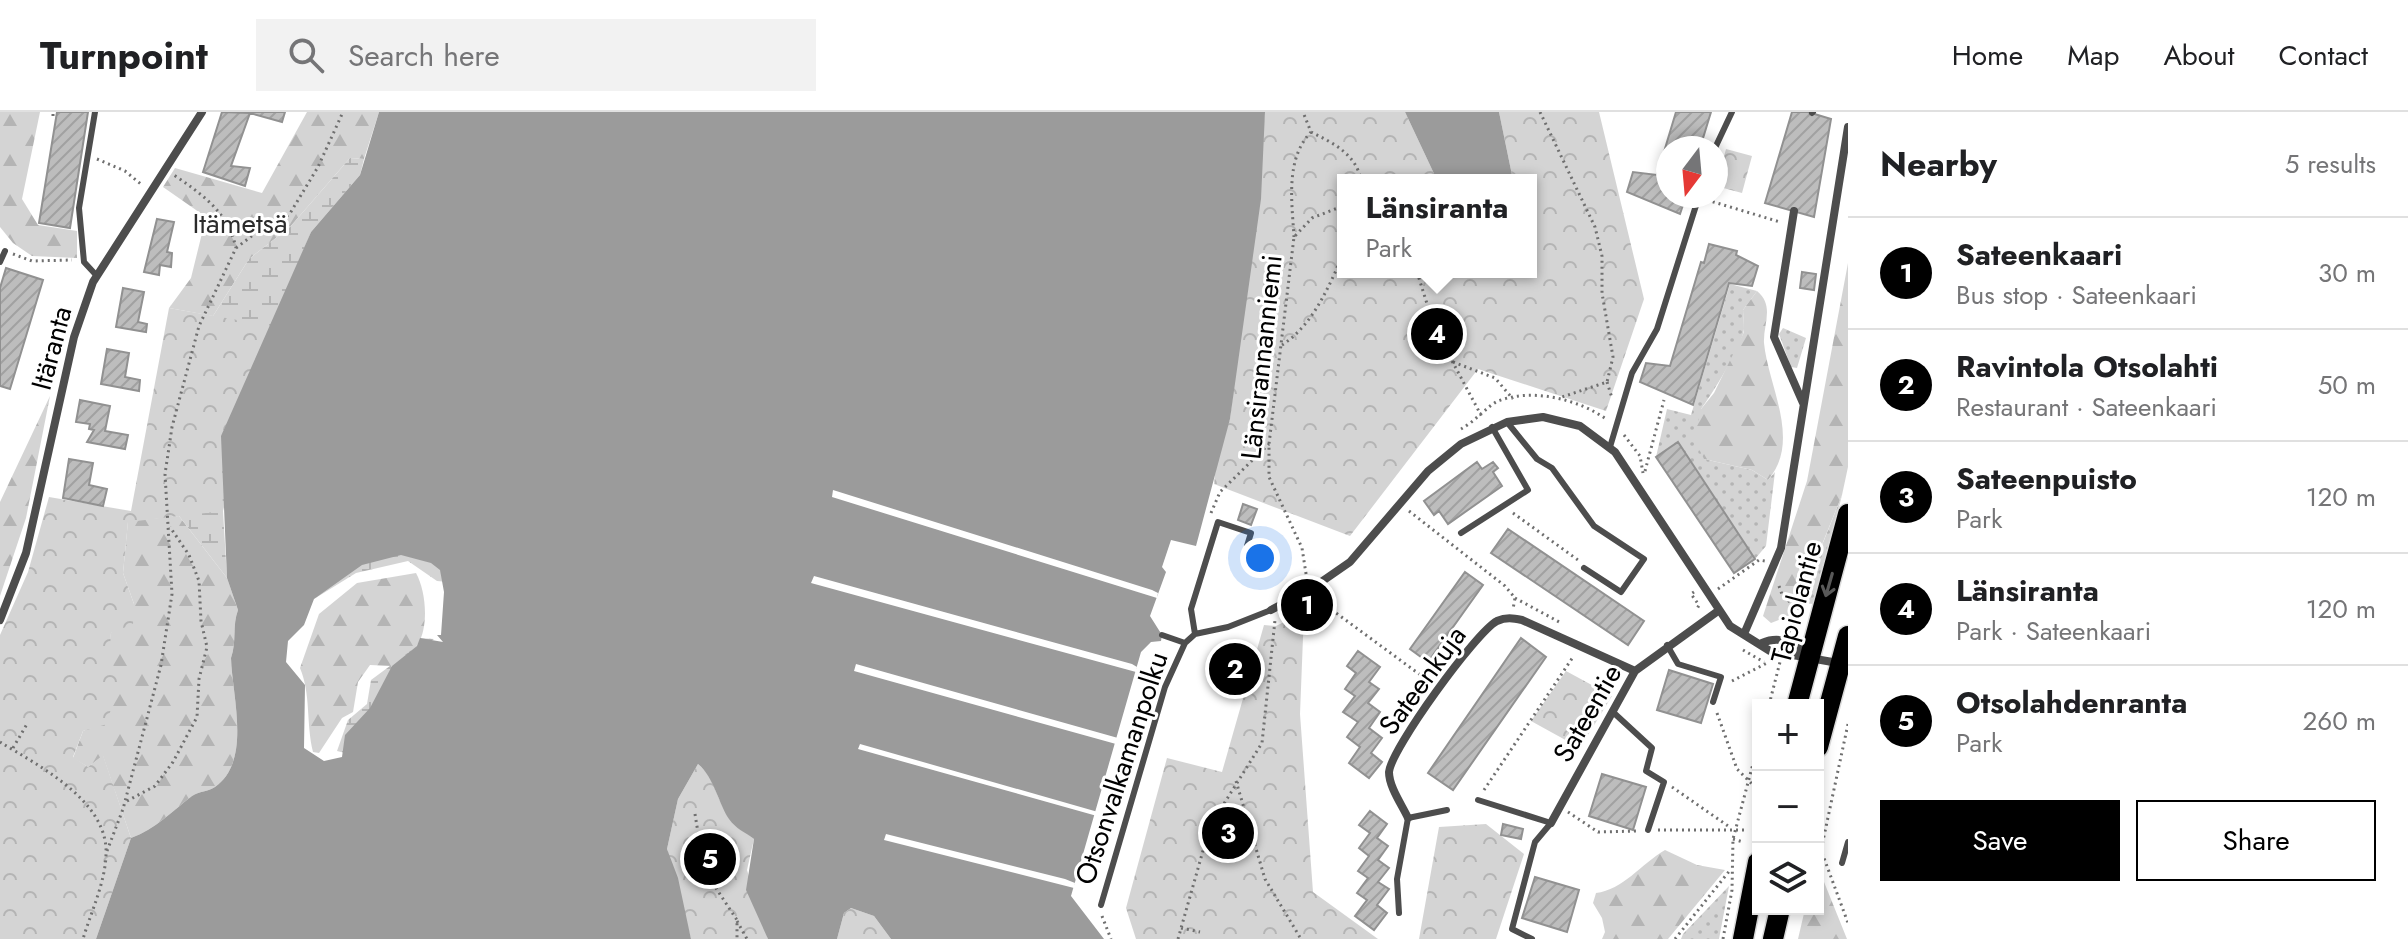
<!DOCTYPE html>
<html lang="en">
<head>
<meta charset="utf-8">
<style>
	body { margin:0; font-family:Jost,sans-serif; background:#f2f2f2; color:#202124 }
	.controls { position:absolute; right:24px; bottom:24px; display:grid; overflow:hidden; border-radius:0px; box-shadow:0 4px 12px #0003 }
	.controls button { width:72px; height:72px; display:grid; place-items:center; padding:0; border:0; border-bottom:2px solid #e0e0e0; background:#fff; color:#202124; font:40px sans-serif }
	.compass { position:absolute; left:1656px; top:24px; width:72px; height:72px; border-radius:50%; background:#fff; box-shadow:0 4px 12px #0003; rotate:196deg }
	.you { position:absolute; left:1260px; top:446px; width:28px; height:28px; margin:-20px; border:6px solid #fff; border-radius:50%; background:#1a73e8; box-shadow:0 0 0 12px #1a73e833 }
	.badge { display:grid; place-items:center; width:52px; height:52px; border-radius:50%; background:#000; color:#fff; font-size:26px; font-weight:700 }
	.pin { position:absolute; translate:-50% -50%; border:4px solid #fff; box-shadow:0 2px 8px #0006 }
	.popup { position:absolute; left:1337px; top:62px; width:200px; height:104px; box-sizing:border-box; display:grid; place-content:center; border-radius:0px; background:#fff; filter:drop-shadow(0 2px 6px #0005); font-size:26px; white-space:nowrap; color:#757577 }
	.popup b { font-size:30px; color:#202124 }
	.popup::after { content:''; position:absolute; left:50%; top:100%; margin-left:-16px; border:16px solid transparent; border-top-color:#fff }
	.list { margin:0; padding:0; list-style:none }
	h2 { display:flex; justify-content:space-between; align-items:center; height:104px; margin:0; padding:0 32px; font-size:34px }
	h2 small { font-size:26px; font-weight:400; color:#757577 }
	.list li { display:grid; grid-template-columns:52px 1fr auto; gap:24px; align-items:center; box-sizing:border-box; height:112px; padding:0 32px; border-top:2px solid #e0e0e0 }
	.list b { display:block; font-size:30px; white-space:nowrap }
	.list p { margin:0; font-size:26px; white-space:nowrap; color:#757577 }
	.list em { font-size:26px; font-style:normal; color:#757577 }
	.actions { display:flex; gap:16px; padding:24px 32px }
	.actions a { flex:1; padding:18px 0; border:2px solid #000; border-radius:0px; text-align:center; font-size:28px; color:#000 }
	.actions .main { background:#000; color:#fff }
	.icon { flex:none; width:44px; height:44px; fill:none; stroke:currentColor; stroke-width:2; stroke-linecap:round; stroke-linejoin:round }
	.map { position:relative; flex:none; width:1848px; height:827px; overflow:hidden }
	header { display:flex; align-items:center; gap:48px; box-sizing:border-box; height:112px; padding:0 40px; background:#fff; border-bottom:2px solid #e0e0e0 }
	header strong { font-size:38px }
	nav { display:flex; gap:44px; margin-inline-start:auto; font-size:28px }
	.search { width:560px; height:72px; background:#f2f2f2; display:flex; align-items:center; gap:20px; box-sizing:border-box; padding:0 28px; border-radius:0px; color:#757577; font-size:30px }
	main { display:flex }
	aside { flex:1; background:#fff }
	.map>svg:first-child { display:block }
</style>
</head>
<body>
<header>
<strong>Turnpoint</strong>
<div class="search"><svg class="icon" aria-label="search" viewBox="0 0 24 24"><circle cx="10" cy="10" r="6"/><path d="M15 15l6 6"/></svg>Search here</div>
<nav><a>Home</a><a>Map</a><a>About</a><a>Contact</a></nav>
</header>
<main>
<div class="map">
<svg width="1848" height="827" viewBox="0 0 1848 827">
	<defs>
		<pattern id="grass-dots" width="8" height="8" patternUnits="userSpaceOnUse" patternTransform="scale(2)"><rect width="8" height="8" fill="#d4d4d4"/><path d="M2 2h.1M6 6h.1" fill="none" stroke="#b4b4b4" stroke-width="1.8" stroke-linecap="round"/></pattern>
		<pattern id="forest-firs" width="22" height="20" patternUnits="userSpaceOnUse" patternTransform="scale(2)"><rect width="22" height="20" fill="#d4d4d4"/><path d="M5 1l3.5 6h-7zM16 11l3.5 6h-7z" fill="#b4b4b4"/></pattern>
		<pattern id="wetland-marsh" width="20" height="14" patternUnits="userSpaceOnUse" patternTransform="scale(2)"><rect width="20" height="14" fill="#d4d4d4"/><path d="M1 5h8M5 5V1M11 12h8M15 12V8" fill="none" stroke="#b4b4b4"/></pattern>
		<pattern id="park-crowns" width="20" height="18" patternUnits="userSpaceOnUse" patternTransform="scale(2)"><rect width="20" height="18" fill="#d4d4d4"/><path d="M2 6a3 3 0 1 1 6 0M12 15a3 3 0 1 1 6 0" fill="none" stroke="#b4b4b4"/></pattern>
		<pattern id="building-hatch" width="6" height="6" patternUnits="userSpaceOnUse" patternTransform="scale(2)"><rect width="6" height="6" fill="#bdbdbd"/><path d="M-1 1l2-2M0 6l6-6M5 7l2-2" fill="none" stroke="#a1a1a1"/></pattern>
	</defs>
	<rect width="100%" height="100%" fill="#fff"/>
	<path fill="url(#grass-dots)" d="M1730 172 1757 179 1743 198C1743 204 1744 211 1744 217 1743 232 1711 284 1701 297L1704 347 1752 358 1768 368 1775 360 1766 434 1755 447 1678 331 1656 345 1667 297 1691 303Z
		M1783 216 1806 226 1797 256 1791 255 1779 222Z
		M1842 383 1815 492 1799 491Z
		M1729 774 1719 827H1681L1683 822Z"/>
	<path fill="url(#forest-firs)" d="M0 0H40L22 87 38 113 77 119V146L32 144 13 131 0 115Z
		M307 0H379L364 47 350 46 290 115 249 147 213 204 169 196 191 166 206 105 163 75 175 56 262 81Z
		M1848 151V355L1842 383 1794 502 1771 511 1763 504 1807 369Z
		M1757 179C1775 194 1763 212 1764 231 1768 274 1802 329 1768 368L1752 358 1704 347 1694 327 1701 297 1714 281 1744 220 1743 198Z
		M50 284 26 406 0 484V390Z
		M179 404 227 466 238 498C232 514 237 529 231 546 232 584 252 649 215 675 208 680 199 679 192 684 172 699 156 717 131 726L103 644 88 655 73 646 83 619 96 614 111 521 134 492 123 461 128 409Z
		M416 461C426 479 429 514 418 532 413 541 400 548 392 554L370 553 358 570 353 600 342 606 319 641 313 640C306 611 311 582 300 556L319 502 357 471Z
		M1665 738 1697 753 1725 758 1668 827H1602L1605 820 1602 806 1593 791 1596 781C1623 778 1641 752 1665 738Z
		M1818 755 1847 827H1798L1805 797H1818Z"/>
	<path fill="url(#wetland-marsh)" d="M350 46 364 47 360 63 311 120 272 214 223 399 227 466 179 404 175 350 213 204 249 147 290 115Z
		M428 438 448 470 437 469 408 449 356 461 314 487 357 447Z
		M420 526 434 527 427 531 345 641 337 639 348 608 367 592 371 568 417 534Z"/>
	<path fill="url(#park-crowns)" d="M1265 0H1405L1437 68H1343V160H1531V68H1513L1499 0H1599L1644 187 1606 299 1478 257 1350 424 1214 372 1217 344 1230 307Z
		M1726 37 1752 44 1742 81 1716 74Z
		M169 196 272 214 221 324 223 399 128 410 123 461 134 492 133 512 111 521 109 547 124 570 104 613 83 619 73 645 88 655 103 643 131 726 96 827H0V523L28 460 49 385 131 399Z
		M1304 500 1300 602 1313 780 1378 827H1136L1126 796 1167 646 1222 660 1264 513 1276 514Z
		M1566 559 1612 584 1580 636 1531 609Z
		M698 652C713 664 715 681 724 696 732 711 742 717 754 727L747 758 768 827H691L667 737 678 687Z
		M1486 712 1524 742 1496 827H1419L1439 715Z
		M851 796 874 804 891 827H837L844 801Z"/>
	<path fill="#9b9b9b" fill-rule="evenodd" d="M379 0H1265L1261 87 1230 307 1196 434 1171 428 1162 455 1166 460 1150 504 1162 523 1161 529 1151 530 1141 540 1071 784 1104 827H891L874 804 851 796 844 801 837 827H768L746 778 754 727C745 720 736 717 729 707 719 693 714 665 698 652L678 687 667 737 678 766 691 827H96L131 726C156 717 172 699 192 684 199 679 208 680 215 675 252 649 232 584 231 546 237 529 232 514 238 498L227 466 221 324 311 120 360 63ZM401 443 431 451 440 458 444 480 441 523H437L443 530 420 526 417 534 392 554 370 596 345 623 342 645 324 649 304 636 305 573 286 550 288 529 304 513 314 487 362 453Z
		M1405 0H1499L1513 68H1437Z"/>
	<path fill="#fff" d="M833 378 1152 478 1158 481 1157 486 832 385Z
		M814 464 1132 552 1137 555 1136 560 811 471Z
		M856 552 1118 626 1116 632 854 559Z
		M860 632 1098 700 1097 704 858 637Z
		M886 722 1065 767 1075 771 1074 776 884 728Z"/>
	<path fill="url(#building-hatch)" stroke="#919191" stroke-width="2" d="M57 0H88L70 116 39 111Z
		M222 0 250 1 231 54 250 56 245 74 203 60Z
		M246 0H285L282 10Z
		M1676 0H1711L1700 36H1668V84H1686L1680 102 1627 80 1633 60 1657 63Z
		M1792 0H1808L1831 7 1814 105 1765 91Z
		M157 107 174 110 167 140 172 141 171 155 160 153 159 163 144 160Z
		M1709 132 1737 139 1736 143 1758 154 1752 174 1729 171 1693 293 1640 270 1646 251 1670 254 1701 150 1704 151Z
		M6 156 43 168 10 277 0 274V176Z
		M1802 160 1816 162 1814 178 1800 176Z
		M123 176 144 180 138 210 147 212 146 220 116 215Z
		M107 237 129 241 125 265 140 268 139 279 101 272Z
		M80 288 110 294 105 319 128 323 125 337 87 330 94 318 89 317 90 312 76 310Z
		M1678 330 1755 447 1734 461 1656 345Z
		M69 347 93 351 89 373 107 377 103 394 63 386Z
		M1477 350 1482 357 1493 350 1498 356 1493 360 1502 374 1448 412 1439 399 1434 403 1424 389Z
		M1243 392 1257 397 1251 413 1238 408Z
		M1508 417 1644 509 1628 533 1491 441Z
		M1465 460 1483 473 1428 550 1410 537Z
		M1521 526 1546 545 1453 678 1428 661Z
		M1227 533 1255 541 1247 569 1240 567 1237 577 1216 571Z
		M1358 539 1380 555 1369 570 1379 577 1368 591 1380 600 1369 616 1382 626 1371 641 1382 650 1369 666 1349 651 1360 635 1347 625 1358 610 1343 600 1355 584 1345 577 1356 561 1347 554Z
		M1669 558 1713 572 1701 611 1657 598Z
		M1602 662 1646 675 1633 718 1589 704Z
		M1370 699 1387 712 1377 726 1388 734 1378 748 1389 756 1378 770 1389 777 1377 793 1387 801 1374 818 1355 804 1367 788 1357 781 1368 766 1358 759 1369 744 1359 736 1370 721 1359 713Z
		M1503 712 1523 717 1521 727 1501 723Z
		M1535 765 1579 778 1567 820 1522 806Z"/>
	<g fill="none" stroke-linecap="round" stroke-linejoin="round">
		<g stroke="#dbdbdb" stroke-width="23">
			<path id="primary" d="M1797 593 1848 402
				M1818 635 1848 524
				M1743 827 1758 750
				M1773 827 1780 797"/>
		</g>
		<path stroke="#6f6f6f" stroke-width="3" stroke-dasharray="2 4" stroke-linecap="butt" d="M1540 0 1595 115 1602 144V181L1613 245 1607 270 1559 286
			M53 4V0
			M1311 20C1333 31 1356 42 1361 68
			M97 47 125 59 142 73
			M1707 88 1780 110
			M1294 125C1292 90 1285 47 1311 20L1303 0
			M236 136 261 117 289 103 318 55 343 0
			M13 142 32 149 72 148
			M1417 160 1435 217 1482 305
			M1282 233C1313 213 1328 176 1343 143
			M1453 250 1495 266 1513 287
			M1607 270 1612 286
			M1461 317C1474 310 1487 295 1496 290 1530 275 1578 287 1606 307
			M1624 323 1640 344 1643 361
			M1645 359 1664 288
			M1409 399 1505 474 1515 486 1513 497
			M1211 401 1220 380 1269 332
			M1513 401 1578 448
			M1307 468 1302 436 1269 365V332L1294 125 1312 106 1343 94
			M1779 474 1783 485 1799 496
			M1718 477 1759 448 1765 449
			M1694 480 1691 482 1699 493 1696 499
			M1515 486 1561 511
			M1317 487 1430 570
			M1789 520 1799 496H1806
			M1743 538 1764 550
			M1732 569 1767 551
			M1769 593 1780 550
			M1717 601 1737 657 1756 676
			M1848 612 1821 738 1848 811
			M0 630C39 654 109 689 106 743 105 771 91 800 83 827
			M13 636 27 612
			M1236 669 1265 767 1301 827
			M1672 675 1731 716
			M1484 678 1573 545
			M127 689 155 674 173 650 197 605 199 567 207 535 201 509 199 469 189 443 170 415
			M1568 700 1598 720 1638 719
			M695 702 704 758 737 808V827
			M1658 718H1746
			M1733 727 1743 730
			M107 739 123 697 161 553 172 482 165 362 172 315 199 214 236 136C228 100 203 83 174 63
			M1102 804 1111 827
			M737 809 747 827
			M1181 816 1200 820
			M1178 827 1210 714 1262 631 1275 508
			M1675 827 1731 757
			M1723 827 1732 778 1733 727 1758 633"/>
		<path stroke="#4d4d4d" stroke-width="6" d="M95 0 79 96 84 150 97 164
			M1812 1 1813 0
			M1715 36 1732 0
			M0 150 5 139
			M1507 310 1537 347 1552 356 1594 414 1644 447 1621 480 1584 456
			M1610 335 1632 261 1657 217 1699 84
			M1461 421 1528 378 1492 315
			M1195 522 1191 497 1218 410 1251 421 1247 434
			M1162 523 1185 531
			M1667 533 1678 552 1721 565 1713 590
			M1614 601 1652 636 1646 659 1664 670 1648 718
			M1478 688 1551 711 1535 730 1512 817 1532 827
			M1842 751 1848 730
			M1101 793 1165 575 1185 531 1195 522 1228 515 1271 498
			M1399 801 1397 767 1408 706 1447 698"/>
		<path stroke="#4d4d4d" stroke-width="8" d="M1794 99 1774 225 1803 291
			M1271 498 1311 477 1350 450 1428 359 1461 332 1507 310 1543 305 1580 314 1615 340 1730 514 1770 539 1838 551
			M0 508 26 441 74 225 93 170 202 0
			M1744 522 1781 436 1848 15
			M1762 531C1781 523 1792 531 1808 543
			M1408 706C1402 693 1389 675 1389 660 1391 637 1476 520 1497 509 1506 505 1513 506 1522 508L1635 559
			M1551 711 1635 559 1718 499"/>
		<use href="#primary" stroke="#000" stroke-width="20"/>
	</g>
	<defs><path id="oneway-shaft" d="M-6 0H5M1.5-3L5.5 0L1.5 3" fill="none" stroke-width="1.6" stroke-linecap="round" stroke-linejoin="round" transform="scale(2)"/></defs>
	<use stroke="#595959" href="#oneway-shaft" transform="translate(1829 473) rotate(106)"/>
	<g text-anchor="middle" stroke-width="6" stroke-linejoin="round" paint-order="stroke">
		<g font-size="28" fill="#2b2b2b" stroke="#fff">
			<text x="240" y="121">Itämetsä</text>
		</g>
		<g font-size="28" fill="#000" stroke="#fff">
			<text transform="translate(51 236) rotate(-75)" y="10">Itäranta</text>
			<text transform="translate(1261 245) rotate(-84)" y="10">Länsirannanniemi</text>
			<text transform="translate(1796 490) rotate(-75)" y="10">Tapiolantie</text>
			<text transform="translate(1422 568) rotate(-54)" y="10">Sateenkuja</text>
			<text transform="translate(1587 601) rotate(-60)" y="10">Sateentie</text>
			<text transform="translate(1121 656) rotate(-72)" y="10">Otsonvalkamanpolku</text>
		</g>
	</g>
</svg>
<div class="controls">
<button>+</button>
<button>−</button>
<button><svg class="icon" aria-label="layers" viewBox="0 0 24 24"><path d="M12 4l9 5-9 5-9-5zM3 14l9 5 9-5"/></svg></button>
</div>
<svg class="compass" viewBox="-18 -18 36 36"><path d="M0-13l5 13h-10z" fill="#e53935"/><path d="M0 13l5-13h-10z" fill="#757577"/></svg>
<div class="you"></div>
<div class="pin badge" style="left:1307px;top:493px">1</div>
<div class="pin badge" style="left:1235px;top:557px">2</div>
<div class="pin badge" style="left:1228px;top:721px">3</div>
<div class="pin badge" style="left:1437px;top:222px">4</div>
<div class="popup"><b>Länsiranta</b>Park</div>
<div class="pin badge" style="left:710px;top:747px">5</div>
</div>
<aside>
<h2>Nearby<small>5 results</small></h2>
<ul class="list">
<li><span class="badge">1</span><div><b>Sateenkaari</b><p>Bus stop · Sateenkaari</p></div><em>30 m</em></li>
<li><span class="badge">2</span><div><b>Ravintola Otsolahti</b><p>Restaurant · Sateenkaari</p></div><em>50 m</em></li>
<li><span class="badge">3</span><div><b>Sateenpuisto</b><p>Park</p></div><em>120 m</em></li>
<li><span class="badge">4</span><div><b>Länsiranta</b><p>Park · Sateenkaari</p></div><em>120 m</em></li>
<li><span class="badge">5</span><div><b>Otsolahdenranta</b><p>Park</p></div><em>260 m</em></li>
</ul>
<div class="actions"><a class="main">Save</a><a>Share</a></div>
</aside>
</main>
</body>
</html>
